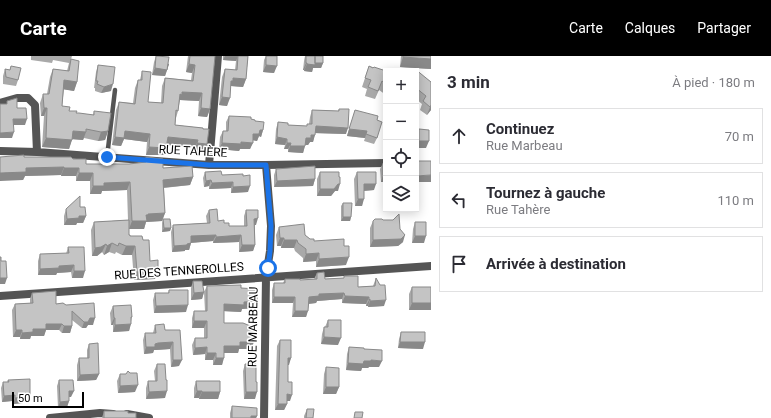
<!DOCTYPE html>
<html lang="fr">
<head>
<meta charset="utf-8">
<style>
	body { margin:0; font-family:Roboto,sans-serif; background:#f2f2f3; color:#2b2b33 }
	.controls { position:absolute; right:12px; top:12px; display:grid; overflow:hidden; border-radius:0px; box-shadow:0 2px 10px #0003 }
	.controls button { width:36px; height:36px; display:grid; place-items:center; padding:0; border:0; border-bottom:1px solid #e1e1e2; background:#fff; color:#2b2b33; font:20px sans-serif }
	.scale { position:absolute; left:12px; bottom:10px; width:72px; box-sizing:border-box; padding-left:4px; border:2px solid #000; border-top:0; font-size:11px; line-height:14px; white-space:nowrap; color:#000; -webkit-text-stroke:3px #fff; paint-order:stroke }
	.stop { position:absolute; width:12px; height:12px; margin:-9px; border:3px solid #1a73e8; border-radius:50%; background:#fff }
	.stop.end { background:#1a73e8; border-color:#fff; box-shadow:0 1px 4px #0008 }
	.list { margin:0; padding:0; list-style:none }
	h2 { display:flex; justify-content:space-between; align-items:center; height:52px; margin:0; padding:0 16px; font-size:17px }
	h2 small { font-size:13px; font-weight:400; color:#7c7c81 }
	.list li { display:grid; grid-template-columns:26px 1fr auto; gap:12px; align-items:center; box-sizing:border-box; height:56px; margin:0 8px 8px; padding:0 8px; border:1px solid #e1e1e2; border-radius:0px }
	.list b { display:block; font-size:15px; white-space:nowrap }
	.list p { margin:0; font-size:13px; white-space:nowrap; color:#7c7c81 }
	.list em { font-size:13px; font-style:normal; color:#7c7c81 }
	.icon { flex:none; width:22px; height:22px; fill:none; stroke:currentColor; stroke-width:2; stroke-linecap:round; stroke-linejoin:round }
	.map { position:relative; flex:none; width:431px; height:362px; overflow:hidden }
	header { display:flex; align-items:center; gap:24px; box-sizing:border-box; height:56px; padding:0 20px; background:#000; color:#fff }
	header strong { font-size:19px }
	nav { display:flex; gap:22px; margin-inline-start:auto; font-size:14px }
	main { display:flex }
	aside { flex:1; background:#fff }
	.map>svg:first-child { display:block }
</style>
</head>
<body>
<header>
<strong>Carte</strong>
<nav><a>Carte</a><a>Calques</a><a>Partager</a></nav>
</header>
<main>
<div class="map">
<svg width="431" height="362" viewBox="0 0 431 362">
	<rect width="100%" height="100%" fill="#fff"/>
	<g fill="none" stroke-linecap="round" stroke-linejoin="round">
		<path stroke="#555" stroke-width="4.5" d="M107 101 115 34"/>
		<path stroke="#555" stroke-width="8" d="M0 47 17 42H28L35 49 37 96
			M0 95 37 96 209 109H266L386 107
			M209 109 218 0
			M0 240 431 210
			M127 358 149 362
			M50 362 100 357 113 358
			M264 362 266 221 270 195 271 170 266 109"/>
	</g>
	<path fill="#a9a9a9" d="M31 0H72L71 3 77 26 74 35 64 33 62 50 69 55 76 57 93 59 94 55 108 75 105 84 98 85 84 82 83 84 72 83 69 93 42 91 44 60H41L40 47 43 38H47L50 21 53 13 67 15 69 7 53 4 52 7 31 4Z
		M156 0 169 8 165 20 152 19 154 6Z
		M188 0H215L210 53 207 61 198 60 199 45 180 44 178 55 176 62 175 69 203 72 205 96 194 95 195 91 167 89 164 99H146L147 86 124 83 121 90 112 89 116 54 119 46 133 47 135 32 138 24H140L142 15 148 46 161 47 162 30 165 22 191 24 192 17 186 16Z
		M223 0H248L246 23 243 31 231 30 227 50 219 49 222 21 225 13 235 14 236 5 223 4Z
		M266 0H277L274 17 263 16 264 4Z
		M305 0H323V7L321 12H313L312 16 304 15V14H303L304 5Z
		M401 0H431V13L400 11Z
		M98 9 111 35 101 37 95 35V32H94L96 16Z
		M11 10 18 24 16 30 3 28V20L5 13 10 14Z
		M369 10 386 15V39L379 34 375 43 365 40 367 33 362 31Z
		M416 15 431 26V54L427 59 420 54 422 48 416 43Z
		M339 53 346 78 315 77 313 86H310L308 89H305L303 97 288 96V93H284L285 89 275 88 276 73 278 66 288 69 307 70V68H309L310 61 312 54 338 55Z
		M355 54 377 64V82L374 88 364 85 365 82 347 80Z
		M229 60 251 63 255 65 263 74 261 81 259 80 257 85 253 84 250 93H240L239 95 219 93 220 81 223 75H226V66Z
		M419 73 426 92H417V80Z
		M24 101 73 103 86 108H129L144 106 146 101 163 112 193 121 190 129 164 132 165 157 162 165 146 166 144 173H129V179L130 180 143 184 150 205 155 223 134 224 132 199H122L116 196 115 198 109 196 104 199 102 196 97 200H92L91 174 94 166 128 164 127 134 102 135 101 138H90V125H76V120H61V119L25 120 23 124Z
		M383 107 386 126H381L380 113Z
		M276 113 315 123 313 130 274 131V119Z
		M205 116 222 119 243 120 248 136 231 137V132L209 133V130L204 131 203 122Z
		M320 116 338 135H335L331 140H317V123Z
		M357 116 374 134 364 135 362 150H355L354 123Z
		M343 147 351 161 350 165H341V150Z
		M80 151 86 160 83 167H77L76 169H64V160L66 153Z
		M209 154 218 165 224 167 229 170H244V160L246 154 256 169H255V189L253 195 239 196V186L213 187V185L191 187 189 194H185V195L172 196 171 176 173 169 207 167 206 160Z
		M163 163 171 172 170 175 162 176V167Z
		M383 164 400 173 403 186 398 190 370 191V172L373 165Z
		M415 166 424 187H412L413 173Z
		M279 171 305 179 310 183 314 185 344 190 346 209 316 211V205L303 206V202L295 195 294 192H281V190H277L276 179Z
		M68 191 83 222H72L71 216 57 217 56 219H38V205L40 198H66Z
		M317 217 325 223 344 222V220L358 231 373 230 376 222 384 250 368 251V250H366V248L342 247V243L317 245 316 247 309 248 306 261H292L293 247H272V234L274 227H283L285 223 300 224 314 223Z
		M193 225 204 236 202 243 191 244V232Z
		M207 230 241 232 255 252 242 253 241 256 224 255V267L251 293H239L238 297H224L222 309H213V304H205V298L193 299 192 289 195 282H204V272H192V262L194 255H205L204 236Z
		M412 231H431V254H409V238Z
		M169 234 186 256 154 257 153 244 155 237H168Z
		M32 237 56 248 63 247 93 269H88L86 272H82L72 264V270L70 277H62L59 274H46L44 280H31L30 283H20V281H13L12 254 15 248 30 247V243Z
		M113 250 132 261 129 275 113 276V269H111L110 257Z
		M328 264 338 289 321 288 322 278 324 271H325Z
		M155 269 165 274H180L179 310 171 311 170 293 156 294H154L153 297 144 298 143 284 145 277H153Z
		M401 276 423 293 398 292 399 283Z
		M280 284 291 302 288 309V326L290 345H287V348L284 354H275L277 290Z
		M89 288 99 318 96 324 77 325V309L79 302H87V294Z
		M349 291 364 293 379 311H369L368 312H362L361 315 346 314 347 298Z
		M157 308 165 342 146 343V332L148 325H155L154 315Z
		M245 308 256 326 255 343H244L243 315Z
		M326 311 339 331 336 338H323L324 318Z
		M120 318 135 336 118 337 117 325Z
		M8 324 30 339 28 345H23V347L13 348 12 345 2 346 1 332 3 326H7Z
		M59 324 71 341H69V345L67 351 58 352 57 330Z
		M196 325 220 336 218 343H199V342H194V332Z
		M232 350 257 360 256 362H230V357Z
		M307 353 313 362H304V360Z
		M104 355 128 357 136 362H102Z"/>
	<path fill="#898989" d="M225 0H238L236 5 223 4Z
		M403 1 431 3V13L400 11Z
		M306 7H307L304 14H303Z
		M314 7H323L321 12H313L312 16 304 15 307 8Z
		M168 8H169L165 20 152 19 155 12Z
		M189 8 195 9 192 17 186 16Z
		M266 9 277 10 274 17 263 16Z
		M233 22 246 23 243 31 231 30V25Z
		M64 24 77 26 74 35 61 33Z
		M113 28 111 35 101 37 104 31Z
		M182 36 202 37 199 45 180 44 179 46 180 38Z
		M222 41 230 42 227 50 219 49Z
		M431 49V54L427 59 430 51Z
		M44 52H47L44 60H41Z
		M201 52 210 53 207 61 198 60Z
		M13 63H27L25 69H11Z
		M316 70 348 72 346 78 313 77Z
		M349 73 367 75 365 82 347 80Z
		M260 74H263L261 81 259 80 257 85 251 84 253 78Z
		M73 75 86 76 83 84 70 83Z
		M108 75 105 84 98 85 101 76Z
		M125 75 150 78 147 86 124 83 121 90 112 89 115 81Z
		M14 76 12 82H0V77Z
		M311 79H315L313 86H310L308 89H303L306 82Z
		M168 81 198 84 195 91 165 89Z
		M277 81 287 83 285 89 275 88Z
		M46 82 72 84 69 93 42 91Z
		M419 85H429L426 92H417Z
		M241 86 253 87 250 93H240L239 95 219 93 222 87Z
		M197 87 207 88 205 96 194 95Z
		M287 87H291L288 93H284Z
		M290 90H305L303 97 288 96Z
		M149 91 166 92 164 99H146Z
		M64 111 61 119 25 120 23 124 0 125V117L26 112Z
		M64 112H79L76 120H61Z
		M79 117H93L90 125H76Z
		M383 119H386V126H381Z
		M431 119V126H416V120Z
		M193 121 190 129 160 132 163 124Z
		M315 123 313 130 274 131 277 125Z
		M211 124 209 130 204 131 206 125Z
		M130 126 127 134 102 135 101 138H90L93 130 104 127Z
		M233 126 231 132 209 133 212 127Z
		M338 128H340L338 135H335L331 140H317L320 133Z
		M364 128H376L374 134 362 135Z
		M250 130 248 136 231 137 233 131Z
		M358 143H364L362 150H355Z
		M165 157 162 165 146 166 144 173H129L132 165 148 158Z
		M79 160H86L83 167H77L76 169H64L67 163Z
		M343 161H351L350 165H341Z
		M258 162 256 169H252L254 163Z
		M164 172H171L170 175 162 176Z
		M216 179 213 185 189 187 191 180Z
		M241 179 239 186 213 187 216 181Z
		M405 179 403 186 398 190 370 191 373 184Z
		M415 180H426L424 187H412Z
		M280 182H284L281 190H277Z
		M284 184H297L294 192H281Z
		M112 187 109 196 104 199 107 190Z
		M191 187 189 194H185V195L172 196 174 190Z
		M106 188 102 196 97 200H92L95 192Z
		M242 189H255L253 195 239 196Z
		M126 190H135L132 199H122Z
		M319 197 316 205 303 206 306 198Z
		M349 201 346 209 316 211 319 203Z
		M74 209 71 216 57 217 56 219H38L40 213 59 210Z
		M158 214 155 223 134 224 137 216Z
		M74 215H85L83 222H72Z
		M0 222H7L5 228H0Z
		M204 236 202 243 191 244 194 237Z
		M344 237 342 243 317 245 316 247 306 248 309 241 319 238Z
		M345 240 369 241 366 248 342 247Z
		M274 241H295L293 247H272Z
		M370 243 368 250H366L369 244Z
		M386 244 384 250 368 251 370 245Z
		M257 245 255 252 242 253 241 256 221 255 224 248Z
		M412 247H431V254H409Z
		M188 249 186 256 154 257 156 250Z
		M295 255H308L306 261H292Z
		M90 262H95L93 269H88L86 272H82L84 266Z
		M114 262H115L113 269H111Z
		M194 265H207L204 272H192Z
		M46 268H62L59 274H46L44 280H31L30 283H20L22 277 33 273Z
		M131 268 129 275 113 276 115 269Z
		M64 270H72L70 277H62Z
		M16 274H22L20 281H13Z
		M324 281 341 282 338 289 321 288Z
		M173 286 170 293 156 294H154L153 297 144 298 146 291 158 287Z
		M240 286H254L251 293H239L238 297H222L224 290Z
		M400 286H425L423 293 398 292Z
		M207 291 205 298 193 299 195 292Z
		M207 297H216L213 304H205Z
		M216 302H224L222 309H213Z
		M288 302H291L289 309H286Z
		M173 304H182L179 310 171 311Z
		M371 304 382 305 379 311H369L368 312H362L361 315 346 314 348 307Z
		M99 318 96 324 77 325 80 319Z
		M138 329 135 336 118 337 120 330Z
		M326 331H339L336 338H323Z
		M69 335H74L71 341H67Z
		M167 335 165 342 146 343 149 336Z
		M197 335H202L199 342H194Z
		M202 336H220L218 343H199Z
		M246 336H257L255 343H244Z
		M287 338 292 339 290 345H285Z
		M15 339 12 345 2 346 4 340Z
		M24 339H30L28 345H23V347L13 348 15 342Z
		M69 345 67 351 58 352 60 346Z
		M278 348H287L284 354H275Z
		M251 360H257L256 362H251Z"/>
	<path fill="#c4c4c4" stroke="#898989" d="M156 0 169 1 167 14 155 12Z
		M190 0H215L210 53 201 52 202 37 182 36V39L180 38 178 55 176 54 175 69 203 72V73H209L207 88 197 87 198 84 168 81 166 92 149 91 150 78 125 75 124 82 115 81 119 46 135 48 138 24H142V15L151 16 148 46 163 47 165 22 193 25 195 9 189 8Z
		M238 0H248L246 23 233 22V25H231L230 42 222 41 225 13 237 14Z
		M266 0H277V10L266 9Z
		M306 0H315V9L307 8V7H306Z
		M315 0H323V7H315Z
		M403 0H431V3L403 1Z
		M71 3 79 5 77 26 64 24 62 50 70 51 69 55H77L76 57H79L94 59V55L111 57 108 75 101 76 86 73V76L73 75 72 84 46 82 47 52H44L43 38H49L53 13 69 15Z
		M98 9 115 11 113 28 104 31 97 28 98 25H96Z
		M11 10 21 12 18 24 6 21 5 13 10 14Z
		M369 10 373 12 374 11 386 15V28L382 25 378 35 368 31 371 24 365 22Z
		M415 13 431 26V49L430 51 423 45 426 40 416 32V15H414Z
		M17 42V52H26L27 63H13L14 76 0 77V48H7V45Z
		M339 53H349L348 72 316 70 315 79H311V82H306L305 90H290L291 87H287V83L277 81 278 66 288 67V69L307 70V68H312V54L339 55Z
		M355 54 378 60 377 64 382 66 377 82 366 78 367 75 349 73Z
		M229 60 251 61V63L255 64V65L264 66 263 74H260L259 78H253V87L241 86V88L222 87 223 75H228Z
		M419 73 429 74V85H419Z
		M24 99V101H71L73 103H86V108H129L146 106V101L163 103V112L192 110 193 121 163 124 165 157 148 158V159H146L147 165H132L130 126 104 127V130H93V117H79V112H64V111L26 112V116L0 117V101Z
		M416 105H431V119L416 120Z
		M386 106V119H383V107Z
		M315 110V123L277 125 276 113Z
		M221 115 222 119 243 118V120L250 119V130L233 131V126L212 127 211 124 206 125 205 116Z
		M320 116H339V121H340V128H338L334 133H320Z
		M357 116H376V128H364V143H358Z
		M80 140V151H85L86 160H79V162L67 163 66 153Z
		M343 147H352L351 161H343Z
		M217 153 218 165 224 164V167H229V170H247L246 154H258V162L254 163 255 189H242L241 179 216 181V179L191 180V187L187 188V189L174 190 173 169 210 167 209 154Z
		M399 158 400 173 405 179 401 183 373 184V165L375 163H382L383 164H393Z
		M163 163H170L171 172H164Z
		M129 164V179H130V180H142L143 184H149L150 205 158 204V214L137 216 135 190H126L119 187 118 190 112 187 107 190 106 188 101 191 95 192 94 166Z
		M415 166H426V180H415Z
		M304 168 305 179 310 183H314V185L344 183V190H349V201L319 203V197L306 198V193L298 187 297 184H284V182H280L279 171Z
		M68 191H84L85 215H74V209L59 210V212L40 213V198L69 197Z
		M0 201H1V205H6L7 222H0Z
		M324 216 325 223 344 222V220H358V231L375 230 376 222 380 229H385L386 244 370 245V243L369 244V241L345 240 344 237 319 238V240L309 241 308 255H295V241H274V227H285V223H300V224L317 223V217Z
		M193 225H202L204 236 194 237Z
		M241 229V232L257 233V245L244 246V249L224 248V267H243L253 271 254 286H240V290H224V302H216V297H207V291L195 292V282H207V265H194V255H207V230Z
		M412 231H431V247H412Z
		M169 234H188V249L156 250 155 237H169Z
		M56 235V248L63 247 66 249 94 247 95 262H90L88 266H84L72 255V270H64L62 268H46V273H33V276L22 277V274H16L15 248 33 247 32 237Z
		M131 249 132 261H131V268L115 269V262H114L113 250Z
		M328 264H341V282L324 281V271H328Z
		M164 268 165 274H180L182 304H173V286L158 287 155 288V291H146L145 277H156L155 269Z
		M401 276H425V286H400Z
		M280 284H291V302H288V326H292V339L287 338V348H278Z
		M98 287 99 318 80 319 79 302H89V288Z
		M349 291 364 292V293L382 294V305L371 304V305H364L363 308 348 307Z
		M157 308H165L166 324H167V335L149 336 148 325H157Z
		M245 308H256V326H257V336H246Z
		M326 311 339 312V331H326Z
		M128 315 130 317H137L138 329 120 330V318H126Z
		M30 323V339H24L25 341 15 342V339L4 340 3 326H9L8 324Z
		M59 324H73L74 335H69V345L60 346Z
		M196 325H220V336H202V335H197Z
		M232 350 257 352V360H251V362H232Z
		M307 353H314L313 362H306Z
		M104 355H128V357H136V362H104Z
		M355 356H363L362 362H354Z"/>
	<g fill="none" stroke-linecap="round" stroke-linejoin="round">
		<path stroke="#1a73e8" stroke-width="5" d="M107 101 209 109H266L271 170 270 195 268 212"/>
	</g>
	<g text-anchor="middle" stroke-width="3" stroke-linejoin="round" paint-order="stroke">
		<g font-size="12" fill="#000" stroke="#fff">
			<text transform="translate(193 95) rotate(3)" y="4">RUE TAHÈRE</text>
			<text transform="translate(179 215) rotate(-4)" y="4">RUE DES TENNEROLLES</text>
			<text transform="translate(253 271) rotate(-89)" y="4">RUE MARBEAU</text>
		</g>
	</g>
</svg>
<div class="controls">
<button>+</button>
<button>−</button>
<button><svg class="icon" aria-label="locate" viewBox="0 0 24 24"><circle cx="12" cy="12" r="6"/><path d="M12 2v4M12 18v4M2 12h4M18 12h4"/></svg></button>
<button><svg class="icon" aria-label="layers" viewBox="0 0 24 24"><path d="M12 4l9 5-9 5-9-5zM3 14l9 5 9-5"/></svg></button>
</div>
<div class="scale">50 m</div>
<div class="stop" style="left:268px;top:212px"></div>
<div class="stop end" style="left:107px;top:101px"></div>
</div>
<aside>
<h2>3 min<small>À pied · 180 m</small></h2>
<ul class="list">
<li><svg class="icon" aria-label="ahead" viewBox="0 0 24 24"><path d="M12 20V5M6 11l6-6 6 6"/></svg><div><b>Continuez</b><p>Rue Marbeau</p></div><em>70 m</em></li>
<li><svg class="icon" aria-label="left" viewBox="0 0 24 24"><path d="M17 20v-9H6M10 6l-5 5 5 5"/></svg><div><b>Tournez à gauche</b><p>Rue Tahère</p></div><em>110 m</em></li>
<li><svg class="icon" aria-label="arrive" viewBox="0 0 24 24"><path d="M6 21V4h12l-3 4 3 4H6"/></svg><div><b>Arrivée à destination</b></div></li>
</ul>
</aside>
</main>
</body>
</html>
